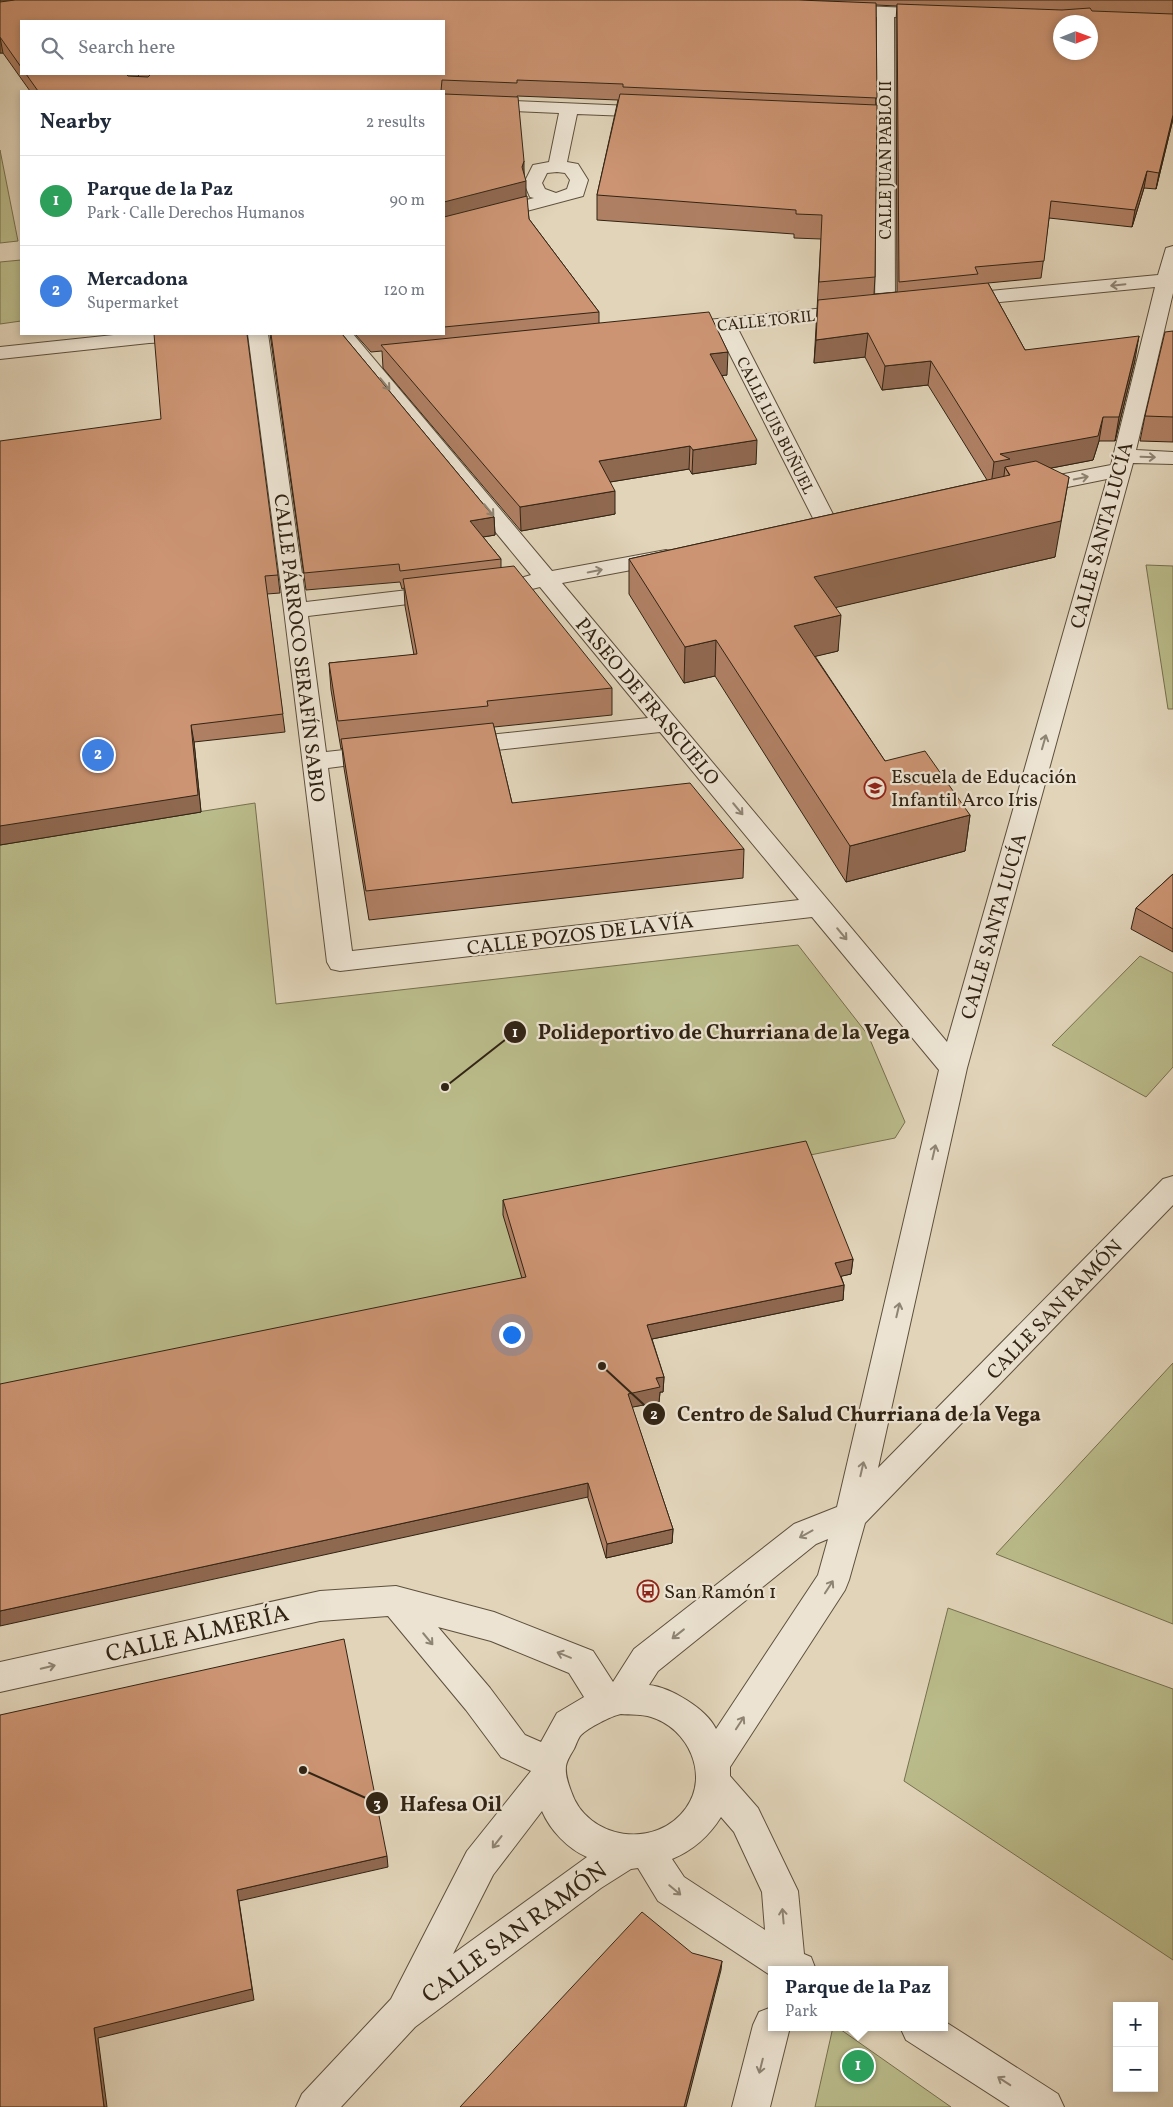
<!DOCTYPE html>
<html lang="en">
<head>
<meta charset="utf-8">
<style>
	body { margin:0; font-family:Vollkorn,serif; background:#f2f2f3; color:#1f2937 }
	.controls { position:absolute; right:15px; bottom:15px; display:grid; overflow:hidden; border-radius:0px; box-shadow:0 2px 8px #0003 }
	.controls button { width:45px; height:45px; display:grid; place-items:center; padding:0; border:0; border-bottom:1px solid #e0e1e3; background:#fff; color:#1f2937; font:25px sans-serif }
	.compass { position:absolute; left:1053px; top:15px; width:45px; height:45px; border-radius:50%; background:#fff; box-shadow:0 2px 8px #0003; rotate:89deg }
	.you { position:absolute; left:511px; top:1334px; width:18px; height:18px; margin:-12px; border:4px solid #fff; border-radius:50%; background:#1a73e8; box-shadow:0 0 0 8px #1a73e833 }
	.badge { display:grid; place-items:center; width:32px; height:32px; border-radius:50%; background:#d93025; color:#fff; font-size:16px; font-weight:700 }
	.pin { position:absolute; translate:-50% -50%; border:2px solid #fff; box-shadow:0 1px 5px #0006 }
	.popup { position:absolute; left:768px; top:1966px; width:180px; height:65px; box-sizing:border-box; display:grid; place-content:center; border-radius:0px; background:#fff; filter:drop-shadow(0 1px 4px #0005); font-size:16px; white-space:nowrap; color:#747a83 }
	.popup b { font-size:19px; color:#1f2937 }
	.popup::after { content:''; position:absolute; left:50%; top:100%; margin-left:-10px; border:10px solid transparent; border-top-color:#fff }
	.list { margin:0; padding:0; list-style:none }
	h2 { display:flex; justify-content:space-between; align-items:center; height:65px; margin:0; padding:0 20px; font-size:21px }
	h2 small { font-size:16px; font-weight:400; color:#747a83 }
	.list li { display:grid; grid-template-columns:32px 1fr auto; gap:15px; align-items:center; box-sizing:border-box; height:90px; padding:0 20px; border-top:1px solid #e0e1e3 }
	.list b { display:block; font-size:19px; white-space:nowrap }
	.list p { margin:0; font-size:16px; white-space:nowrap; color:#747a83 }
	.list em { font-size:16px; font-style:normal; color:#747a83 }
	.icon { flex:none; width:28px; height:28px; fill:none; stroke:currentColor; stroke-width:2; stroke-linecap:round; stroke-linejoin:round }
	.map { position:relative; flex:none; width:1173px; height:2107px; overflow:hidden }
	.search { position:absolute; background:#fff; box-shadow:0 2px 8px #0003; left:20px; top:20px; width:425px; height:55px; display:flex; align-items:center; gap:12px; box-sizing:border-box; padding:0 18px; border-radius:0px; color:#747a83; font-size:19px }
	.panel { position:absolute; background:#fff; box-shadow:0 2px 8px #0003; left:20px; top:90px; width:425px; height:245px; border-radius:0px }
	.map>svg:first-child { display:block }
</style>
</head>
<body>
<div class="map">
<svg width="1173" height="2107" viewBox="0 0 1173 2107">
	<rect width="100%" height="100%" fill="#e1d4b9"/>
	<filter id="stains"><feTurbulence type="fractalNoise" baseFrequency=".004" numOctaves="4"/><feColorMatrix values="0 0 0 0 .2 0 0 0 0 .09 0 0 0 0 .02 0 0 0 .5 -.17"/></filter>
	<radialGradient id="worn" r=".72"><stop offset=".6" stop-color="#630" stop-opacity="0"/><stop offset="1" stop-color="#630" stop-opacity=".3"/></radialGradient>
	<path fill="#babb8a" stroke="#76704f" d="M0 150 18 241 0 243Z
		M21 260V321L0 324V262Z
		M1146 565 1173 566V709H1168Z
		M255 803 276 1004 798 945 868 1035 905 1122 895 1138 631 1191 525 1287 0 1394V843Z
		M1140 956 1173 973V1067L1146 1097 1052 1045Z
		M1173 1363V1624L996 1554Z
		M948 1608 1173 1689V1960L904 1781Z
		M833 2027H837L951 2107H815Z"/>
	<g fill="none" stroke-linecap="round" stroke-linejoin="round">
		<g stroke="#5d503d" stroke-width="2">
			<path id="minor" d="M839 5 933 9 939 10 941 14 939 18 933 19 894 17 895 307 892 311 885 313 878 311 875 307 877 127 834 124 831 120 834 116 840 115 877 116V17L833 14 831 10 833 6Z
				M444 98 655 107 661 108 664 112 661 116 655 117 577 114 567 162 578 164 588 180 583 196 444 233V221L534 198 530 197 524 183 533 165 549 162 559 113 444 108ZM557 172 565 173 570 180 567 189 556 193 545 189 542 183 547 173Z
				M1173 246V293L1136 450 1173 452V464L1133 463 967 1068 878 1468 1163 1179 1173 1176V1205L865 1523 849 1580 845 1590 730 1767V1776L758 1808 798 1891 804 1954 811 1957 816 1970H772V1980L770 1975 658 1901 638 1868 631 1869 601 1888 415 2027 341 2107H296L302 2094 391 1999 467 1851 531 1771 501 1757 466 1710 388 1616 320 1621 0 1692V1662L320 1591 396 1586 494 1612 593 1651 613 1682 634 1649 794 1524 837 1507 939 1070 812 917 340 971 331 969 327 962 284 610 248 334H268L306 602 442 586 450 588 453 593 450 598 442 600 308 616 326 752 380 746 389 748 392 754 389 760 328 768 352 951 799 900 660 732 460 754 451 752 448 746 451 740 460 738 648 718 540 587 532 589 524 587 521 582 524 577 531 575 332 334H353L552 571 666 550 674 552 677 557 674 562 562 583 947 1042 1107 479 1033 494 1025 492 1022 487 1025 482 1033 480 1111 465 1155 287 959 306 952 304 949 300 952 296 959 294 1158 275 1166 248ZM828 1539 818 1575 716 1729C707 1709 670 1687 649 1685L658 1671 816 1544ZM438 1627 491 1641 569 1673 584 1697 557 1713 541 1742 525 1735 490 1688ZM621 1714C630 1715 642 1714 651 1717 688 1728 710 1775 686 1808 656 1850 587 1840 571 1791 568 1783 565 1775 566 1766 567 1760 571 1754 574 1749 576 1745 578 1738 581 1735 588 1728 611 1716 621 1714ZM542 1811C550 1830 568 1849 587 1857L453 1954 493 1875ZM721 1817 734 1832 762 1892 765 1930 684 1877 672 1859C694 1850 709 1836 721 1817Z
				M854 305 861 307 864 311 861 315 738 329 839 526 836 531 828 533 820 531 817 526 718 331 678 335 671 333 668 329 671 325 678 323Z
				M123 334H220L217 338 210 340 149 343 0 359V347Z
				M772 2007V2027H790L770 2107H732L753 2025 759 2012Z
				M944 2021 1058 2094 1064 2107H1010L906 2040 900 2027H944Z"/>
		</g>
		<use href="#minor" fill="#ece3d2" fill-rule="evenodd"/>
	</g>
	<path fill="#af7f63" stroke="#312414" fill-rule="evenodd" d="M0 0H1173V119L1156 189 1144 188 1132 227 1049 218 1041 278 988 283 1025 350 1135 360 1115 441H1099L1093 460 1051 468 1055 557 836 607 838 651 815 656 885 761 970 815 965 851 846 882 715 676 684 683 629 594V559L987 480 928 385 882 390 865 357 814 363 821 239 794 238V234L597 220V195L618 100 517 96 526 196 529 219 599 312V323L727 375H722L756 464 692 474 689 469 610 482 615 514 521 531 383 368 382 351 371 352 355 334H444V91H30L3 53H0ZM876 5 897 6 896 20 897 292 874 294 875 277ZM21 21 444 74H137L139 76H128L126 74H21Z
		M1173 331V442L1140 441 1145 416Z
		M270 334H342L494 517 495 535 483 537 501 559V568L612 688V715L494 727 512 803 744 849 743 878 369 920 344 768 342 748 341 749 331 690 329 663 414 655 405 606 404 588 402 589 400 582 306 590Z
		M161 419 278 575 280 593 267 594 285 732 194 742 201 812 0 845Z
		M1173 874V952L1131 929 1136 908Z
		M503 1200 853 1259 851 1274 841 1276 844 1285 843 1300 652 1339 664 1377 663 1392H660L659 1402 632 1407 673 1529 672 1543 606 1558 503 1215Z"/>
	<path fill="#8f6850" stroke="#312414" d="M0 0H34L0 4Z
		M0 37 3 53H0Z
		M1173 115V119L1156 189 1159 173Z
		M524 161V178L526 181V198L444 219V202L522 167Z
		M1147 171 1144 188 1132 227 1135 210Z
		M868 333 865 357 814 363 816 340Z
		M1139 336 1135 360 1115 441 1119 417Z
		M728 352 727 375 709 377 710 354Z
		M931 361 928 385 882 390 885 366Z
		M1103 417 1099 441 1093 460 1010 476 1005 467 1003 484 991 486 994 462 1000 454Z
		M757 440 756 464 692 474 693 450Z
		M690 446 689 469 598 484 599 461Z
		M1069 477 1055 557 812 613 814 577Z
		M615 491V514L521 531 520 507Z
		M494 517 495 535 471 539 470 521Z
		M841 615 838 651 792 662 794 626Z
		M716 640 715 676 684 683 685 647Z
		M191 725 194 742 201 812 0 845V826Z
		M970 815 965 851 846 882 850 846Z
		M853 1259 851 1274 834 1278 835 1263Z
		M844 1285 843 1300 647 1340V1325Z
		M664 1377 663 1392H660L659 1402 628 1408V1394L656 1378Z
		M588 1483V1497L0 1626V1611Z
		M673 1529 672 1543 606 1558 607 1544Z
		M387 1856 388 1867 239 1901 254 2000 98 2038 107 2107H104L94 2028 237 1890Z
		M722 1961 721 1970 686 2107H684Z"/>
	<path fill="#cc9473" stroke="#312414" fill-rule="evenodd" d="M15 0H799L876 3 877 98 623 87V84L517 80V83L442 80 441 91H38L26 74H126L128 76 148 77 150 75 149 74H444V21H21V67L0 37V2Z
		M897 4 1062 10 1090 8 1092 11 1173 14V115L1159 173 1147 171 1135 210 1051 201 1044 261 975 267 978 274 899 282ZM1060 22H1090V52H1060Z
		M444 94 518 97 524 161 522 167 526 181 444 202Z
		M620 94 877 105 875 277 819 282 822 215 796 214V210L597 195Z
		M527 196 529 219 599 312 444 327V217Z
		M988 283 1025 350 1139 336 1119 417H1103L1098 436 1000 454 1010 459 994 462 931 361 885 366 868 333 816 340 818 300Z
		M709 312 728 352 710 354 757 440 693 450 690 446 599 461 615 491 520 507 381 345Z
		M1173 331V417L1145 416 1165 332Z
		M154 334H247L278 575 265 576 283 714 191 725 198 795 0 826V441L161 419Z
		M271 334H342L494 517 470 521 501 559 400 571 399 564 304 573Z
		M1036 461 1069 477 1061 521 814 577 841 615 794 626 885 761 925 751 970 815 850 846 716 640 685 647 629 559 1010 475 1005 467Z
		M514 566 612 688 487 701 488 706 338 721 329 663 417 654 403 579Z
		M493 723 512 803 690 783 744 849 366 891 341 739Z
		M1173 874V929L1136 908Z
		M806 1141 853 1259 835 1263 844 1285 647 1325 664 1377 656 1378 660 1387 628 1394 673 1529 607 1544 588 1483 0 1611V1384L526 1277 503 1200Z
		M344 1639 387 1856 237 1890 252 1989 94 2028 104 2107H0V1715Z
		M642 1912 692 1953 722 1961 684 2107H460Z"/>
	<defs><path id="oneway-shaft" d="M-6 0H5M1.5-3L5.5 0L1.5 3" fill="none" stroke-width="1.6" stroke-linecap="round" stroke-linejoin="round" transform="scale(1.25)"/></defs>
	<g stroke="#8e8473">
		<use href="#oneway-shaft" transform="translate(1118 285) rotate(174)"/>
		<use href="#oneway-shaft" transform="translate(385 384) rotate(50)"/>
		<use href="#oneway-shaft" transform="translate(1148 457) rotate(2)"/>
		<use href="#oneway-shaft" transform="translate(1081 478) rotate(-11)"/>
		<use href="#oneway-shaft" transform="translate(489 510) rotate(50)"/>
		<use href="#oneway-shaft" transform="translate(595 571) rotate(-11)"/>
		<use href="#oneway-shaft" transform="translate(1044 742) rotate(-74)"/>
		<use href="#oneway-shaft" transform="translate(738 809) rotate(50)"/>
		<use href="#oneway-shaft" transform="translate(842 934) rotate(50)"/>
		<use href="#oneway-shaft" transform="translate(934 1152) rotate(-77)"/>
		<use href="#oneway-shaft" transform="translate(898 1310) rotate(-77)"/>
		<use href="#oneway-shaft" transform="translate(862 1469) rotate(-77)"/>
		<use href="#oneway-shaft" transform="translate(806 1534) rotate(151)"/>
		<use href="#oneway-shaft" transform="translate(829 1587) rotate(-57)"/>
		<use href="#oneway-shaft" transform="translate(678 1634) rotate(142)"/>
		<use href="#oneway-shaft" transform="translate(428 1639) rotate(50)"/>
		<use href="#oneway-shaft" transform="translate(564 1655) rotate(-158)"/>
		<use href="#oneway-shaft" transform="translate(48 1667) rotate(-13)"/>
		<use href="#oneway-shaft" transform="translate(740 1723) rotate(-57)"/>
		<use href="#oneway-shaft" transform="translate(497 1842) rotate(128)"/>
		<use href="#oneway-shaft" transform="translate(675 1890) rotate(40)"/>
		<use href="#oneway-shaft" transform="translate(783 1916) rotate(-95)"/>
		<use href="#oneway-shaft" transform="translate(761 2066) rotate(104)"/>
		<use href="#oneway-shaft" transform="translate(1004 2081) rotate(-147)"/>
	</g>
	<defs>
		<g id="school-ring" transform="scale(1.125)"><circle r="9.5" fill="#ece3d2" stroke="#8f2418" stroke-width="1.5"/><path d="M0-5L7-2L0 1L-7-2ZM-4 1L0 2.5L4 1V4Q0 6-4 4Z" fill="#8f2418"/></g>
		<g id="bus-ring" transform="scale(1.125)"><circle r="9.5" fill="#ece3d2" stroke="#8f2418" stroke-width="1.5"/><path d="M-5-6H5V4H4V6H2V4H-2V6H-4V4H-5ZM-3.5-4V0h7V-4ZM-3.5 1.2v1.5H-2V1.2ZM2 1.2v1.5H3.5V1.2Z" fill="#8f2418"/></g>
	</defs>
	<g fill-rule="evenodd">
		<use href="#school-ring" x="875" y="788"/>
		<use href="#bus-ring" x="648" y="1591"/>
	</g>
	<g text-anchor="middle" stroke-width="4.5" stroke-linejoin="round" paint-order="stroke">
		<g font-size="16" fill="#312414" stroke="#ece3d2">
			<text transform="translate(885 160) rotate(-90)" y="6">CALLE JUAN PABLO II</text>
			<text transform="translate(766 320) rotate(-6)" y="6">CALLE TORIL</text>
			<text transform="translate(776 425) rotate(63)" y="6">CALLE LUIS BUÑUEL</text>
		</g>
		<g font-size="20" fill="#312414" stroke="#ece3d2">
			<text transform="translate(1101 535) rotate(-75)" y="7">CALLE SANTA LUCÍA</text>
			<text transform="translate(300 648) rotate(83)" y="7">CALLE PÁRROCO SERAFÍN SABIO</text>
			<text transform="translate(648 701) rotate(50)" y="7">PASEO DE FRASCUELO</text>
			<text transform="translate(993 926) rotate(-74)" y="7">CALLE SANTA LUCÍA</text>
			<text transform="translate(580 934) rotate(-7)" y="7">CALLE POZOS DE LA VÍA</text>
			<text transform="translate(1054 1309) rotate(-46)" y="7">CALLE SAN RAMÓN</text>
		</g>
		<g font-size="20" fill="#312414" stroke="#ece3d2" text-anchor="start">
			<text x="891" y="783">Escuela de Educación<tspan x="891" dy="23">Infantil Arco Iris</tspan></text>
			<text x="664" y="1598">San Ramón 1</text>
		</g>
		<g font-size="24" fill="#312414" stroke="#ece3d2">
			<text transform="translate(197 1633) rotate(-13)" y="8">CALLE ALMERÍA</text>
			<text transform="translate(514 1932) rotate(-36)" y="8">CALLE SAN RAMÓN</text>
		</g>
	</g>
	<path fill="none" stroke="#312414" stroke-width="2" d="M445 1087L515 1032M602 1366L654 1414M303 1770L377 1803"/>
	<g fill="#312414" stroke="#ece3d2" stroke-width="2">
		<circle cx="445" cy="1087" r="5"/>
		<circle cx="602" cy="1366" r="5"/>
		<circle cx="303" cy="1770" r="5"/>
		<circle cx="515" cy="1032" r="12"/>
		<circle cx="654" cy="1414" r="12"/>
		<circle cx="377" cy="1803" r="12"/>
	</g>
	<g font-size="15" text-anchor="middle" font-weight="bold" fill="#fff">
		<text x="515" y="1037">1</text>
		<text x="654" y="1419">2</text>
		<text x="377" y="1808">3</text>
	</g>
	<g font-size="21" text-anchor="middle" font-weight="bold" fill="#312414" stroke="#ece3d2" stroke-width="4.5" stroke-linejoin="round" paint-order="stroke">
		<text x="724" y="1039">Polideportivo de Churriana de la Vega</text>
		<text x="859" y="1421">Centro de Salud Churriana de la Vega</text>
		<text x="451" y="1811">Hafesa Oil</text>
	</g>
	<rect width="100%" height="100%" filter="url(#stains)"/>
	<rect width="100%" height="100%" fill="url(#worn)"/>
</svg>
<div class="controls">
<button>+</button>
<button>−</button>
</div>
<svg class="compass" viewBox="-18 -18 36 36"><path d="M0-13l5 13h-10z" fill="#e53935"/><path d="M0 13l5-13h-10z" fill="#747a83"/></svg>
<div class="you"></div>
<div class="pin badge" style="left:858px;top:2066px;background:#2e9e5b">1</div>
<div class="popup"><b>Parque de la Paz</b>Park</div>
<div class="pin badge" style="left:98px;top:755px;background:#3f7fe0">2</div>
<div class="search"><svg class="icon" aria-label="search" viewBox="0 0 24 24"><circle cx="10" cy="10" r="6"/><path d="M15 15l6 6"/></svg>Search here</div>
<section class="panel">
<h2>Nearby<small>2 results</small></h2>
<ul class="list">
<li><span class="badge" style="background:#2e9e5b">1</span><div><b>Parque de la Paz</b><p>Park · Calle Derechos Humanos</p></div><em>90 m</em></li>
<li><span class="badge" style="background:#3f7fe0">2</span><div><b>Mercadona</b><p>Supermarket</p></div><em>120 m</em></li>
</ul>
</section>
</div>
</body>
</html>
